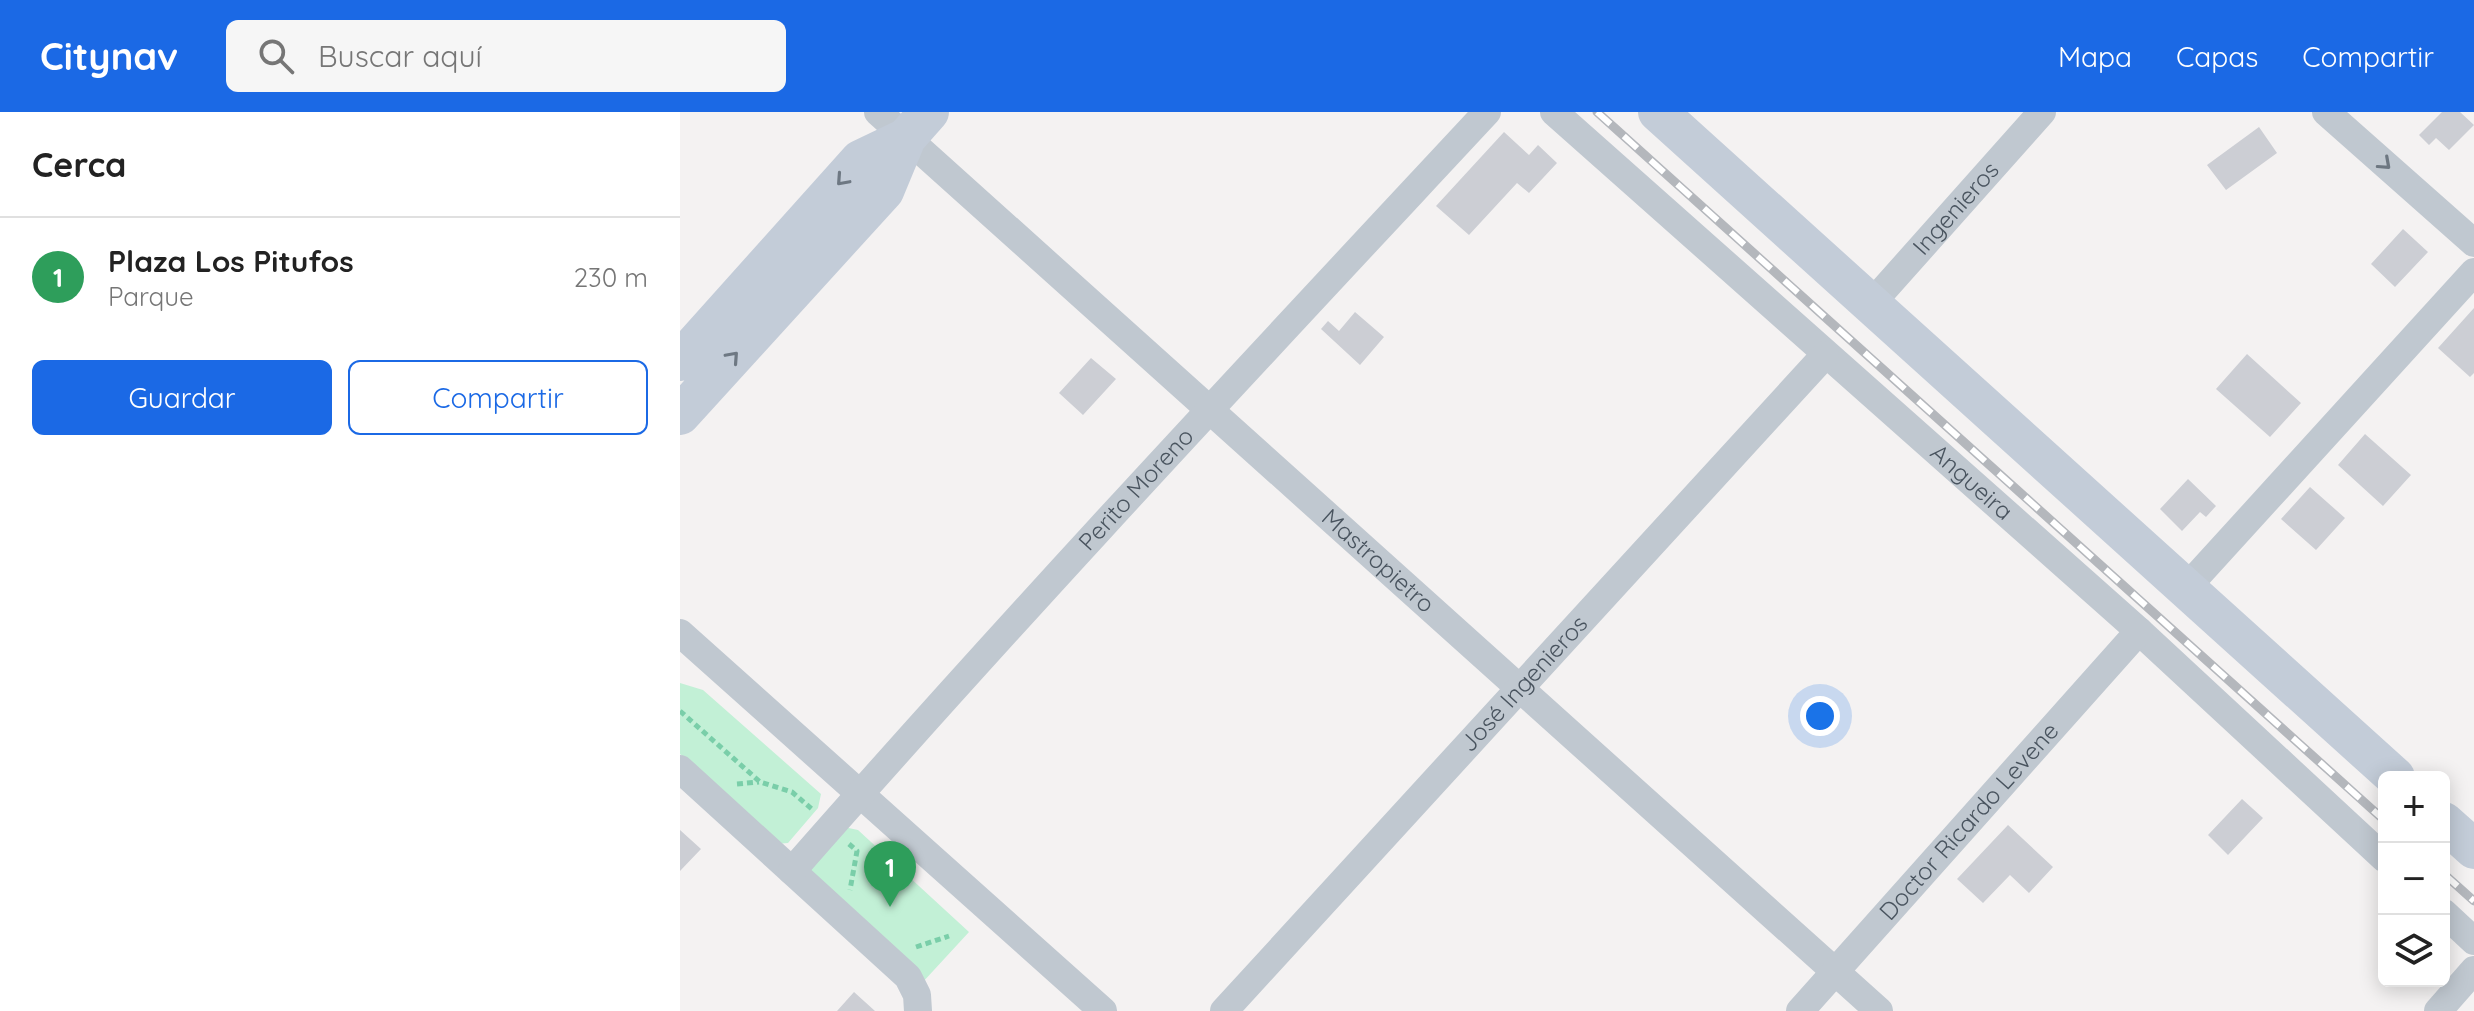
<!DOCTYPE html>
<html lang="es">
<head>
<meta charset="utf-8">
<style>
	body { margin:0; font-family:Quicksand,sans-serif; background:#f6f6f6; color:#222 }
	.controls { position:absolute; right:24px; bottom:24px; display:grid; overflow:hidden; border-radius:12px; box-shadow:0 4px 20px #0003 }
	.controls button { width:72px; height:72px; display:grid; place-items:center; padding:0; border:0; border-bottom:2px solid #e0e0e0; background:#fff; color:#222; font:40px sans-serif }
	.you { position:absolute; left:1140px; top:604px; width:28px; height:28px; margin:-20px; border:6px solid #fff; border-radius:50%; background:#1a73e8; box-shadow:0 0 0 12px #1a73e833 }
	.badge { display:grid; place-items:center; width:52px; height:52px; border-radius:50%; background:#1b69e5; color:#fff; font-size:26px; font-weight:700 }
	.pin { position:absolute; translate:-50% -66px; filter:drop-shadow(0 2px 4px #0008) }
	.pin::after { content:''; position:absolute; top:42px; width:28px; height:24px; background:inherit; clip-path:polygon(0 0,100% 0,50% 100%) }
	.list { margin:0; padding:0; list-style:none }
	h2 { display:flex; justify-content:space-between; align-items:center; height:104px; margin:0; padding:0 32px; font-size:34px }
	h2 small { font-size:26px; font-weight:400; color:#767676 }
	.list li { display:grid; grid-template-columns:52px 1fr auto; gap:24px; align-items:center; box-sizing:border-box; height:120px; padding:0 32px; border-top:2px solid #e0e0e0 }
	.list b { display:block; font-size:30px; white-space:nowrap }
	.list p { margin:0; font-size:26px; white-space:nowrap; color:#767676 }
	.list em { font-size:26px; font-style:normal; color:#767676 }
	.actions { display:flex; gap:16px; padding:24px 32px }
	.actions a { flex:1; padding:18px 0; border:2px solid #1b69e5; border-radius:12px; text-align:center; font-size:28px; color:#1b69e5 }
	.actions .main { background:#1b69e5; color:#fff }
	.icon { flex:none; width:44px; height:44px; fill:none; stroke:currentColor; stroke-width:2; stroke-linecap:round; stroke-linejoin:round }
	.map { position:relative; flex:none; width:1794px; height:899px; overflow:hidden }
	header { display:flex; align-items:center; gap:48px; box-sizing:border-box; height:112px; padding:0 40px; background:#1b69e5; color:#fff }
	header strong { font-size:38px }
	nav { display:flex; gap:44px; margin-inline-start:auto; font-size:28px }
	.search { width:560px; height:72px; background:#f6f6f6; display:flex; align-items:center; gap:20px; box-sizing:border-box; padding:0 28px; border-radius:12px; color:#767676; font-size:30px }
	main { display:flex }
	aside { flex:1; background:#fff }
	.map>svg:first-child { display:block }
</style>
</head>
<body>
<header>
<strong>Citynav</strong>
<div class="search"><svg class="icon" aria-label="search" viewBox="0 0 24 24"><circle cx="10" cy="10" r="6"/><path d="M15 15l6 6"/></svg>Buscar aquí</div>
<nav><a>Mapa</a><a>Capas</a><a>Compartir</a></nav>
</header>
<main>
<aside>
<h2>Cerca<small></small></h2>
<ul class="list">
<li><span class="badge" style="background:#2e9e5b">1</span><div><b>Plaza Los Pitufos</b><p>Parque</p></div><em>230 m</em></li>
</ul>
<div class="actions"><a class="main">Guardar</a><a>Compartir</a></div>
</aside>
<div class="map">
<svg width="1794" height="899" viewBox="0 0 1794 899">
	<rect width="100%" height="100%" fill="#f4f2f2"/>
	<path fill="#c2f0d6" d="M0 571 23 578 141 682 138 696 108 731 96 732 0 642Z
		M164 715 178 718 289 820 242 871 131 769 129 753Z"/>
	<path fill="#ccced4" d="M1762 0H1780L1794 13 1769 38 1756 26 1749 33 1739 23Z
		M1579 15 1597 41 1546 78 1527 53Z
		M824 20 849 43 858 33 877 51 849 81 837 71 789 123 756 94Z
		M1723 117 1748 140 1715 175 1691 152Z
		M1794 196V261L1790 265 1758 236Z
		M675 200 704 225 680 253 641 217 648 209 659 219Z
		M1567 242 1621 291 1590 325 1536 277Z
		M411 246 436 267 403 303 379 281Z
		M1685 322 1731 363 1703 394 1658 353Z
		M1508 367 1536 394 1526 405 1520 400 1502 419 1480 397Z
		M1630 375 1665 406 1636 438 1601 407Z
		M1562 687 1583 706 1548 743 1528 723Z
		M1328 713 1373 755 1349 781 1330 763 1303 791 1277 767Z
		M0 718 21 737 0 759Z
		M174 880 195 899H157Z"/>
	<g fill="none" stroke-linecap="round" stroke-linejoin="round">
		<path stroke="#7acea9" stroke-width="5" stroke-dasharray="6 4" stroke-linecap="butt" d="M0 599 80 670 112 680 133 698
			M57 672 79 670
			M169 732 177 739 170 778
			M236 835 269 824"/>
		<g stroke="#c0c8d0" stroke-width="28">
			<path id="s1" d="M198 0 1199 899"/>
			<path id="s2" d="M874 0 1459 519 1704 746"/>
			<path d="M1646 0 1794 131"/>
			<path id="s3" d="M1191 192 1362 0"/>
			<path d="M1507 475 1794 160"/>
			<path d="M0 521 423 899"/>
			<path d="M0 657 228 865 237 883 238 899"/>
			<path id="s4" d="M112 759C338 501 573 251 807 0"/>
			<path d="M1764 801 1794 829"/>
			<path id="s5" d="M544 899 1145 243"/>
			<path id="s6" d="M1120 899 1459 519"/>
			<path d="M1758 899 1794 858"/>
		</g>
		<path stroke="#c3ccd8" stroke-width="40" d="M978 0 1715 665
			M0 249 180 48 226 26
			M0 303 204 79 226 26 249 0
			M1764 710 1794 737"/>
		<g stroke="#b4b7bc" stroke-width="9">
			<path id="rail" d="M917 0 1704 708
				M1764 762 1794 789"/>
		</g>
		<use href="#rail" stroke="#fff" stroke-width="6" stroke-dasharray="18" stroke-linecap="butt"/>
	</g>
	<defs><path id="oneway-chevron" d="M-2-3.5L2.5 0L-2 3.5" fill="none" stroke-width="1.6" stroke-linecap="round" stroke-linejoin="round" transform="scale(2)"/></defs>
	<use stroke="#6d7781" href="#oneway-chevron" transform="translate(1705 52) rotate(42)"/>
	<g stroke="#6e7883">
		<use href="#oneway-chevron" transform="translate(162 68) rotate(132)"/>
		<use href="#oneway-chevron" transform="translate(53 245) rotate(-48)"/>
	</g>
	<g text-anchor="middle" stroke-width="6" stroke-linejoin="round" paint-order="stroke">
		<g font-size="24" fill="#49545f" stroke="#fff">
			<text dy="8" stroke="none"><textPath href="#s3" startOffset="128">Ingenieros</textPath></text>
			<text dy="8" stroke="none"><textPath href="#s2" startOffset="558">Angueira</textPath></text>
			<text dy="8" stroke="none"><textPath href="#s4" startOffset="514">Perito Moreno</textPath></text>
			<text dy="8" stroke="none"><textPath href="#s1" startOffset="672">Mastropietro</textPath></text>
			<text dy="8" stroke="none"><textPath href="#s5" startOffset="444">José Ingenieros</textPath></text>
			<text dy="8" stroke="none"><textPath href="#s6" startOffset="254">Doctor Ricardo Levene</textPath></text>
		</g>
	</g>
</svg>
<div class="controls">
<button>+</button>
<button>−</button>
<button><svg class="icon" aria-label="layers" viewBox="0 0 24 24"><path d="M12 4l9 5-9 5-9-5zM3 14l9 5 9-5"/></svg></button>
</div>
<div class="you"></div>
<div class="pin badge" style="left:210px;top:795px;background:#2e9e5b">1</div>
</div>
</main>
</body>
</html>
